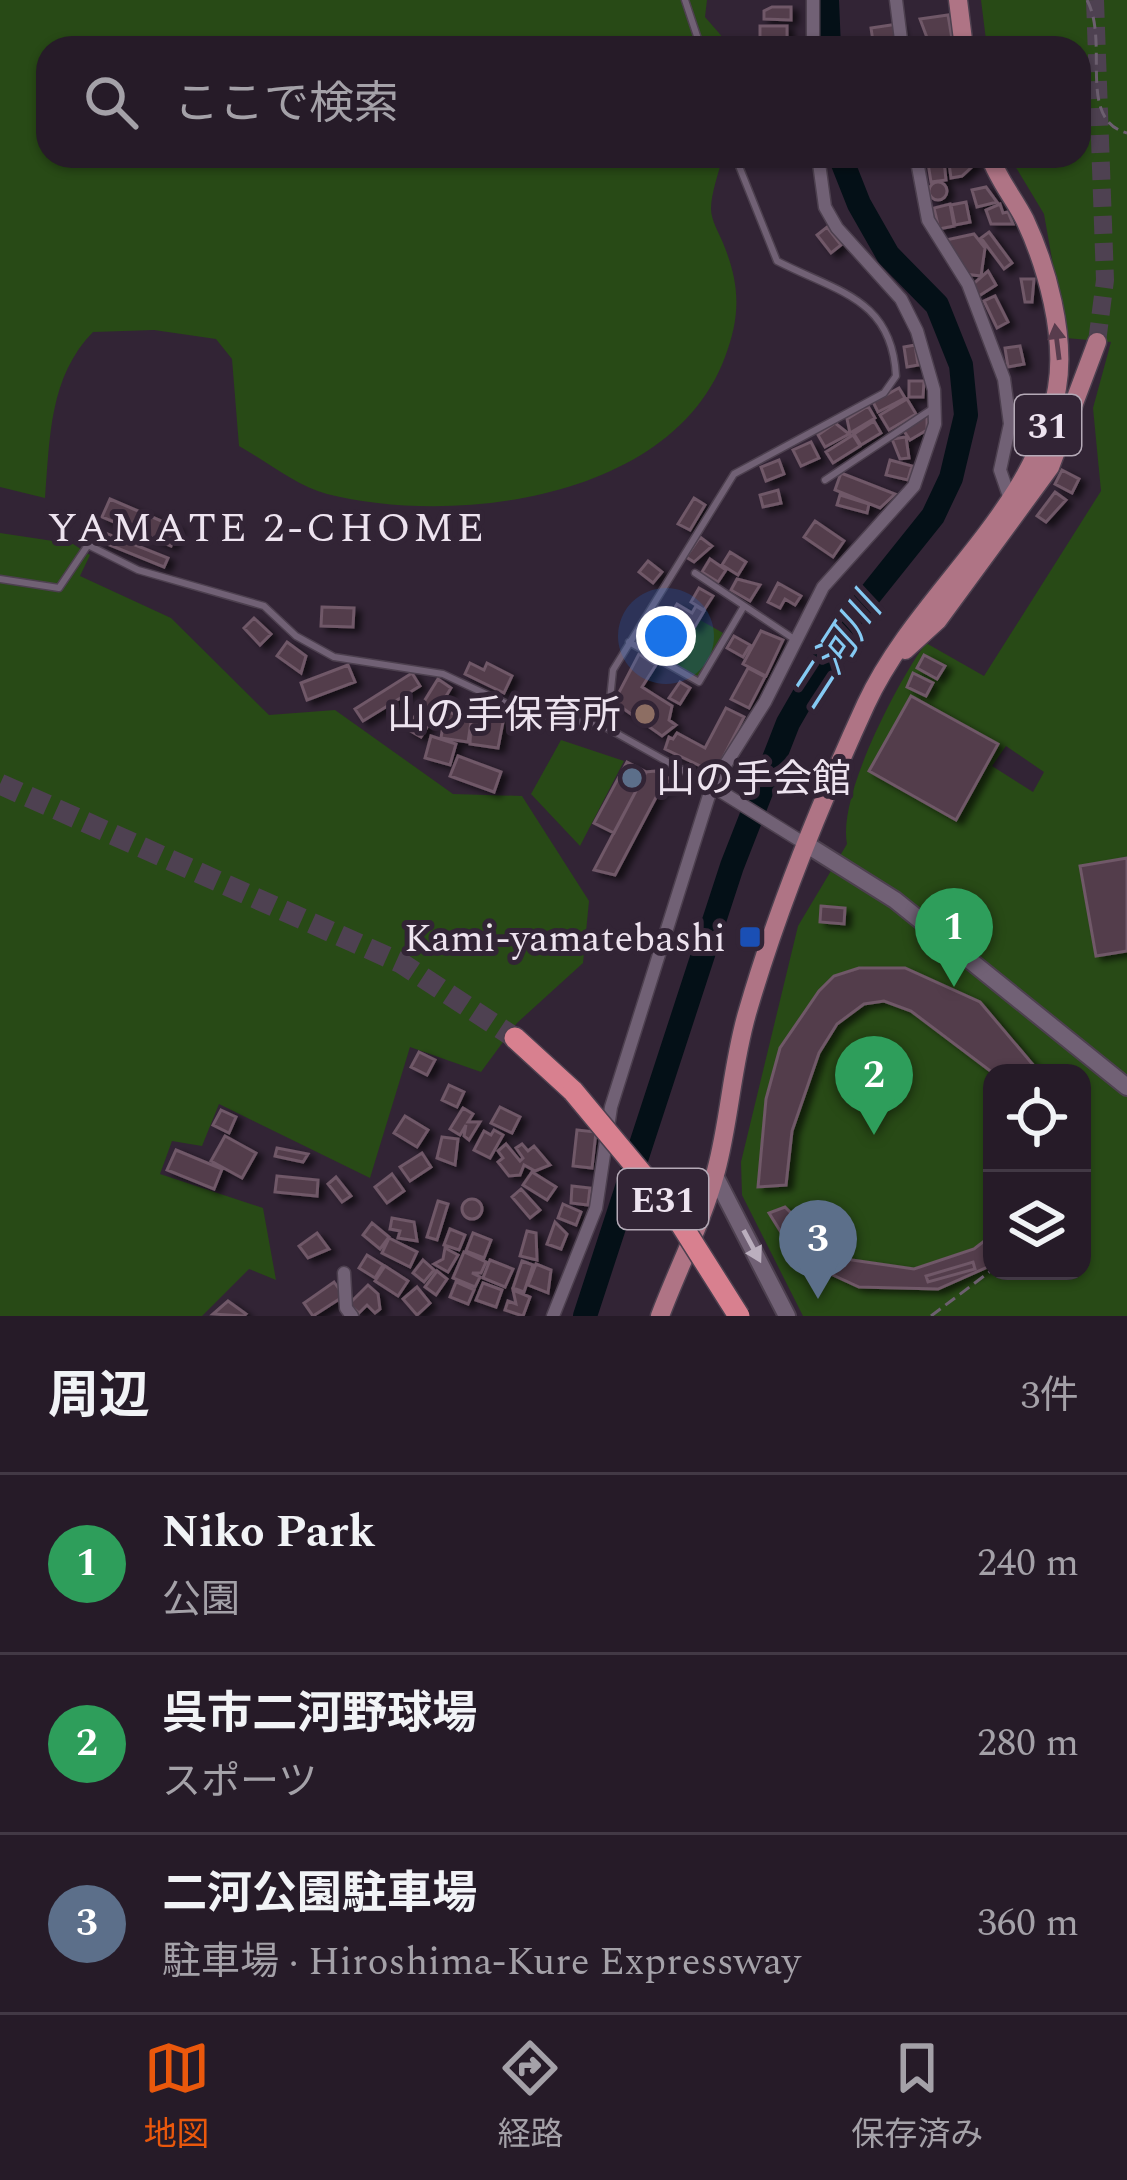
<!DOCTYPE html>
<html lang="ja">
<head>
<meta charset="utf-8">
<style>
	body { margin:0; font-family:Spectral,"Noto Sans JP",serif; background:#322834; color:#f1f3f6 }
	.controls { position:absolute; right:36px; bottom:36px; display:grid; overflow:hidden; border-radius:24px; box-shadow:0 3px 9px #0004 }
	.controls button { width:108px; height:108px; display:grid; place-items:center; padding:0; border:0; border-bottom:3px solid #423945; background:#261b28; color:#f1f3f6; font:60px sans-serif }
	.you { position:absolute; left:666px; top:636px; width:42px; height:42px; margin:-30px; border:9px solid #fff; border-radius:50%; background:#1a73e8; box-shadow:0 0 0 18px #1a73e833 }
	.badge { display:grid; place-items:center; width:78px; height:78px; border-radius:50%; background:#ea580c; color:#fff; font-size:39px; font-weight:700 }
	.pin { position:absolute; translate:-50% -99px; filter:drop-shadow(0 3px 6px #0008) }
	.pin::after { content:''; position:absolute; top:63px; width:42px; height:36px; background:inherit; clip-path:polygon(0 0,100% 0,50% 100%) }
	.list { margin:0; padding:0; list-style:none }
	h2 { display:flex; justify-content:space-between; align-items:center; height:156px; margin:0; padding:0 48px; font-size:51px }
	h2 small { font-size:39px; font-weight:400; color:#a4a1a8 }
	.list li { display:grid; grid-template-columns:78px 1fr auto; gap:36px; align-items:center; box-sizing:border-box; height:180px; padding:0 48px; border-top:3px solid #423945 }
	.list b { display:block; font-size:45px; white-space:nowrap }
	.list p { margin:0; font-size:39px; white-space:nowrap; color:#a4a1a8 }
	.list em { font-size:39px; font-style:normal; color:#a4a1a8 }
	.icon { flex:none; width:66px; height:66px; fill:none; stroke:currentColor; stroke-width:2; stroke-linecap:round; stroke-linejoin:round }
	.map { position:relative; flex:none; width:1127px; height:1316px; overflow:hidden }
	.search { position:absolute; background:#261b28; box-shadow:0 3px 9px #0004; left:36px; right:36px; top:36px; height:132px; display:flex; align-items:center; gap:30px; box-sizing:border-box; padding:0 42px; border-radius:36px; color:#a4a1a8; font-size:45px }
	.sheet { height:696px; background:#261b28 }
	nav { display:flex; justify-content:space-around; align-items:center; box-sizing:border-box; height:168px; border-top:3px solid #423945; background:#261b28; font-size:33px; color:#a4a1a8 }
	nav a { display:grid; justify-items:center; gap:6px }
	nav .on { color:#ea580c }
	.map>svg:first-child { display:block }
</style>
</head>
<body>
<div class="map">
<svg width="1127" height="1316" viewBox="0 0 1127 1316">
	<defs>
		<filter id="shadow"><feDropShadow dx="6" dy="4" stdDeviation="3" flood-color="#0009"/></filter>
	</defs>
	<rect width="100%" height="100%" fill="#322435"/>
	<path fill="#284a16" fill-rule="evenodd" d="M0 0H707L705 17 732 48H48V156H723C719 172 711 193 711 209 711 220 719 233 723 243 740 284 741 315 725 357 672 500 454 526 327 494 297 486 266 461 239 446L232 359 216 339 154 330 93 332C49 377 50 438 45 498L0 487Z
		M981 0H1127V1316H803L742 1195 741 1162 798 926 847 844C838 798 891 696 917 656L926 643 984 676 1101 491 1093 408 1111 342 1066 338 1044 214 1009 156H1079V48H987ZM1006 746 1044 772 1033 792 992 766ZM992 1073H1082V1271H992Z
		M0 533 73 544 90 555 80 576 171 618 269 715 335 710 453 794 522 796 589 901 583 963 517 1023 481 1072 410 1047 370 1178 219 1104 202 1146 172 1141 160 1174 263 1208 276 1280 249 1269 202 1316H0Z
		M700 620 725 634 698 680 670 664 681 647 675 643 685 624 694 629Z
		M561 740 624 761 580 846 531 794Z"/>
	<g fill="none" stroke-linecap="round" stroke-linejoin="round">
		<path stroke="#041017" stroke-width="24" d="M827 0 829 48
			M585 1316 732 866 788 723 841 631 933 516 951 478 966 415 961 365 937 305 888 255 859 204 840 156"/>
	</g>
	<path fill="#533d4b" stroke="#6f5867" stroke-width="3" filter="url(#shadow)" d="M772 7H791V20L764 19V11Z
		M948 15 952 39 929 43 920 19Z
		M898 24 902 48H874L871 28Z
		M760 26H787V44H760Z
		M948 156 972 157 974 165 962 176 951 178Z
		M944 161 946 180 931 182 928 163Z
		M929 191a9 9 0 1 1 18 0a9 9 0 1 1-18 0Z
		M986 187 997 202 977 207 972 190Z
		M966 202 970 222 955 225 951 205Z
		M950 204 954 226 939 229 934 208Z
		M1000 204 1003 213 1008 212 1013 224H991L986 210Z
		M827 227 841 245 831 253 817 235Z
		M989 232 1012 263 1004 269 981 238Z
		M974 234 985 248 981 276 965 274 946 240Z
		M988 271 996 285 979 296 972 285Z
		M1021 279H1034L1032 302H1025Z
		M995 296 1008 322 997 328 984 301Z
		M915 345 918 365 907 367 904 347Z
		M1020 346 1024 364 1008 367 1005 348Z
		M909 381H924L923 397H909Z
		M899 388 905 398 878 412 873 402Z
		M907 399 916 414 889 430 880 415Z
		M868 406 875 418 850 433 847 419Z
		M927 414V430L910 440 902 428Z
		M874 421 881 433 861 445 854 434Z
		M835 423 849 434 825 447 818 435Z
		M853 435 860 446 833 463 826 452Z
		M906 437 909 458 900 459 892 439Z
		M811 442 819 458 801 466 793 450Z
		M779 460 784 474 766 481 761 467Z
		M890 460 912 466 908 480 886 475Z
		M1062 470 1079 479 1072 493 1055 484Z
		M841 473 895 494 880 508 835 490Z
		M778 490 781 503 763 507 760 495Z
		M1055 492 1066 500 1046 522 1037 516Z
		M840 495 869 504 867 513 837 505Z
		M694 498 705 505 690 530 678 524Z
		M110 499 178 528 171 546 102 517Z
		M815 521 844 541 833 557 804 537Z
		M105 533 168 558 164 567 102 542Z
		M700 537 712 546 694 562 686 557Z
		M730 552 746 562 738 575 722 565Z
		M710 559 726 570 718 582 702 572Z
		M648 561 662 572 653 583 639 572Z
		M737 579 760 585 750 601 731 590Z
		M778 583 801 596 795 605 785 599 780 608 768 602Z
		M699 588 713 596 704 610 691 602Z
		M677 604 692 613 696 606 704 611 694 628 671 614Z
		M656 606 666 613 653 632 643 626Z
		M322 607 354 608 353 627 321 626Z
		M254 618 271 634 260 645 244 628Z
		M660 630 680 647 670 663 648 650Z
		M761 631 783 640 766 676 743 664Z
		M734 636 750 645 743 657 727 648Z
		M287 642 306 656 301 673 277 656Z
		M639 654 656 665 642 687 672 706 669 720 676 725 662 736 614 702Z
		M924 655 945 666 937 679 917 668Z
		M470 663 484 670 487 663 512 676 504 693 465 674Z
		M348 665 355 682 307 700 301 683Z
		M748 668 765 677 749 708 731 699Z
		M412 673 420 686 363 721 355 709Z
		M913 673 933 683 926 696 907 687Z
		M438 679 451 688 421 737 407 729Z
		M680 682 690 688 680 704 669 698Z
		M911 696 998 744 956 820 869 771Z
		M726 708 744 717 715 773 665 749 669 737 673 739 677 733 705 748Z
		M445 712 503 722 498 748 470 744 471 722 468 742 441 738Z
		M431 736 456 744 450 765 425 758Z
		M458 756 501 772 494 792 450 776Z
		M627 762 646 772 614 833 594 823Z
		M655 771 663 780 665 776 672 780 666 790 661 788 615 875 594 870 646 772Z
		M1127 858V951L1096 956 1080 866Z
		M821 906 845 908 844 924 820 922Z
		M859 968H905L980 1002 1040 1073H993L911 1011 884 1001 864 1004 837 1024 819 1053 792 1131 786 1185 758 1187 766 1099 780 1048 819 991 834 976Z
		M419 1052 435 1060 427 1075 411 1067Z
		M449 1085 464 1092 457 1107 442 1100Z
		M500 1107 520 1117 512 1133 491 1123Z
		M463 1108 473 1114 468 1122H480L469 1140 464 1136 466 1125 460 1135 450 1129Z
		M221 1110 236 1117 229 1133 213 1125Z
		M405 1116 428 1130 417 1147 394 1133Z
		M494 1130 503 1135 490 1158 474 1150 484 1131 491 1135Z
		M577 1130 596 1132 592 1168 573 1166Z
		M225 1136 256 1153 242 1178 211 1161Z
		M442 1137 458 1139 455 1165 437 1158Z
		M506 1144 520 1161 523 1158 516 1148 522 1144 528 1151 534 1146 550 1165 535 1171 524 1165 520 1175 509 1176 498 1162 503 1158 498 1151Z
		M277 1148 308 1154 303 1162 275 1156Z
		M176 1150 222 1169 214 1189 167 1170Z
		M422 1153 431 1167 410 1181 400 1167Z
		M532 1172 556 1187 547 1200 523 1185Z
		M392 1174 404 1191 387 1203 375 1187Z
		M277 1176 318 1180 317 1196 275 1192Z
		M336 1177 351 1196 342 1202 328 1184Z
		M572 1186 590 1188 588 1205 571 1203Z
		M521 1189 540 1210 530 1218 512 1197Z
		M462 1209a10 10 0 1 1 20 0a10 10 0 1 1-20 0Z
		M438 1201 448 1204 437 1240 427 1237Z
		M563 1204 581 1212 576 1225 558 1218Z
		M785 1207 820 1242 852 1260 914 1269 974 1249 992 1235V1265L938 1289 859 1287 809 1264 789 1245 769 1213Z
		M392 1218 414 1222 417 1241 398 1238 400 1231 390 1229Z
		M555 1222 567 1234 561 1249 547 1244Z
		M372 1223 389 1237 380 1249 363 1235Z
		M450 1229 465 1235 459 1250 444 1245Z
		M527 1231 536 1233 537 1260 520 1256Z
		M317 1233 329 1249 308 1258 299 1246Z
		M473 1233 491 1240 484 1258 466 1251Z
		M389 1238 417 1252 410 1267 382 1253Z
		M445 1248 458 1255 448 1272 434 1264 443 1259Z
		M464 1252 486 1262 481 1273H472L480 1277 475 1287 453 1278Z
		M367 1255 383 1265 375 1278 359 1268Z
		M423 1260 434 1270 424 1282 413 1273Z
		M490 1260 513 1269 505 1287 483 1278Z
		M522 1261 533 1265 524 1292 513 1288Z
		M973 1262 975 1269 928 1282 926 1276Z
		M536 1264 551 1270 548 1293 528 1285Z
		M385 1266 408 1281 398 1296 375 1281Z
		M437 1271 447 1279 436 1295 425 1287Z
		M334 1282 344 1296 313 1316 304 1303Z
		M456 1282 474 1290 468 1304 450 1297Z
		M483 1283 502 1290 496 1307 476 1300Z
		M368 1285 378 1294 380 1309 375 1313 367 1305 359 1313 349 1304Z
		M417 1287 430 1303 417 1315 403 1299Z
		M513 1290 530 1297 523 1316 505 1310 508 1301 516 1304Z
		M228 1301 246 1314 244 1316 213 1314Z"/>
	<g fill="none" stroke-linecap="round" stroke-linejoin="round">
		<path stroke="#4e4151" stroke-width="18" stroke-dasharray="18 9" stroke-linecap="butt" d="M1095 0 1105 280 1097 342"/>
		<path stroke="#4e4151" stroke-width="21" stroke-dasharray="21 10" stroke-linecap="butt" d="M0 784 401 963 515 1038"/>
		<g stroke="#4d404f" stroke-width="9">
			<path id="lane" d="M685 0 701 48
				M825 480 932 409
				M695 573 794 639
				M0 579 59 588 88 545 138 570 264 606 296 636 334 657 443 674 520 710 607 728 709 785
				M629 642 699 682 744 606
				M607 728 613 670 734 474 884 393 896 376C892 298 837 292 777 261L735 156"/>
		</g>
		<g stroke="#4d404f" stroke-width="15">
			<path id="street" d="M896 0 902 48
				M813 48V0
				M916 156 928 220 968 284 1004 379 1010 424 1000 470 1010 499
				M712 786 807 845
				M344 1273 346 1308 352 1316
				M553 1316 596 1208 611 1107 712 786 765 702 823 587 914 486 935 424 934 390 917 331 901 299 837 228 825 207 818 156"/>
		</g>
		<g stroke="#4d404f" stroke-width="20">
			<path id="secondary" d="M809 846 895 900 1127 1087
				M715 1176 787 1316"/>
		</g>
		<g stroke="#4d404f" stroke-width="21">
			<path id="primary" d="M958 0 964 48
				M905 650 938 620 1050 467 1097 342
				M660 1316C678 1268 703 1220 716 1171 730 1119 732 1063 748 1010 778 907 821 802 866 704 918 592 1037 512 1057 388 1066 336 1047 267 1025 220 1014 198 998 180 990 156"/>
		</g>
		<g stroke="#4d404f" stroke-width="24">
			<path id="highway" d="M515 1038 573 1091"/>
		</g>
		<path stroke="#6c5f6f" stroke-width="3" stroke-dasharray="12 6" stroke-linecap="butt" d="M1087 0C1110 43 1076 119 1127 133
			M1082 1186 1084 1184
			M931 1316 992 1270"/>
		<use href="#lane" stroke="#716175" stroke-width="6"/>
		<use href="#street" stroke="#716175" stroke-width="12"/>
		<use href="#secondary" stroke="#716175" stroke-width="16"/>
		<use href="#primary" stroke="#af7485" stroke-width="18"/>
		<use href="#highway" stroke="#d8808f" stroke-width="21"/>
		<g stroke="#4d404f" stroke-width="24" stroke-linecap="butt">
			<path id="highway-bridge" d="M573 1091 672 1210 739 1316"/>
		</g>
		<use href="#highway-bridge" stroke="#d8808f" stroke-width="21"/>
	</g>
	<defs><path id="oneway-solid" d="M-6-.8H1V-3.2L6.5 0L1 3.2V.8H-6Z" transform="scale(3)"/></defs>
	<use fill="#583c4d" href="#oneway-solid" transform="translate(1057 342) rotate(-97)"/>
	<use fill="#bbafbe" href="#oneway-solid" transform="translate(752 1246) rotate(62)"/>
	<circle fill="#8d6e63" stroke="#322435" stroke-width="4.5" cx="645" cy="714" r="12"/>
	<circle fill="#5c6f8a" stroke="#322435" stroke-width="4.5" cx="632" cy="778" r="12"/>
	<rect fill="#1a4fb4" stroke="#322435" stroke-width="4.5" x="738" y="925" width="24" height="24" rx="6"/>
	<g text-anchor="middle" stroke-width="10" stroke-linejoin="round" paint-order="stroke">
		<g fill="#322435" stroke="#b5aab7" stroke-width="3">
			<rect x="1015" y="395" width="66" height="60" rx="9"/>
			<rect x="618" y="1169" width="90" height="60" rx="9"/>
		</g>
		<g font-size="36" font-weight="bold" fill="#ede3ef">
			<text x="1048" y="438">31</text>
			<text x="663" y="1212">E31</text>
		</g>
		<g font-size="39" fill="#ede3ef" stroke="#322435" text-anchor="end">
			<text x="621" y="728">山の手保育所</text>
			<text x="656" y="792" text-anchor="start">山の手会館</text>
			<text x="726" y="951">Kami-yamatebashi</text>
		</g>
		<g font-size="42" letter-spacing="3" fill="#ede3ef" stroke="#322435">
			<text x="267" y="541">YAMATE 2-CHOME</text>
		</g>
		<g font-size="42" font-style="italic" fill="#85caf3" stroke="#322435">
			<text transform="translate(835 651) rotate(-57)" y="15">二河川</text>
		</g>
	</g>
</svg>
<div class="controls">
<button><svg class="icon" aria-label="locate" viewBox="0 0 24 24"><circle cx="12" cy="12" r="6"/><path d="M12 2v4M12 18v4M2 12h4M18 12h4"/></svg></button>
<button><svg class="icon" aria-label="layers" viewBox="0 0 24 24"><path d="M12 4l9 5-9 5-9-5zM3 14l9 5 9-5"/></svg></button>
</div>
<div class="you"></div>
<div class="pin badge" style="left:954px;top:987px;background:#2e9e5b">1</div>
<div class="pin badge" style="left:874px;top:1135px;background:#2e9e5b">2</div>
<div class="pin badge" style="left:818px;top:1299px;background:#5c6f8a">3</div>
<div class="search"><svg class="icon" aria-label="search" viewBox="0 0 24 24"><circle cx="10" cy="10" r="6"/><path d="M15 15l6 6"/></svg>ここで検索</div>
</div>
<section class="sheet">
<h2>周辺<small>3件</small></h2>
<ul class="list">
<li><span class="badge" style="background:#2e9e5b">1</span><div><b>Niko Park</b><p>公園</p></div><em>240 m</em></li>
<li><span class="badge" style="background:#2e9e5b">2</span><div><b>呉市二河野球場</b><p>スポーツ</p></div><em>280 m</em></li>
<li><span class="badge" style="background:#5c6f8a">3</span><div><b>二河公園駐車場</b><p>駐車場 · Hiroshima-Kure Expressway</p></div><em>360 m</em></li>
</ul>
</section>
<nav>
<a class="on"><svg class="icon" aria-label="map" viewBox="0 0 24 24"><path d="M3 6l6-2 6 2 6-2v14l-6 2-6-2-6 2zM9 4v14M15 6v14"/></svg>地図</a>
<a><svg class="icon" aria-label="directions" viewBox="0 0 24 24"><path d="M12 3l9 9-9 9-9-9zM9 14v-3h6M13 9l2 2-2 2"/></svg>経路</a>
<a><svg class="icon" aria-label="saved" viewBox="0 0 24 24"><path d="M7 4h10v16l-5-4-5 4z"/></svg>保存済み</a>
</nav>
</body>
</html>
